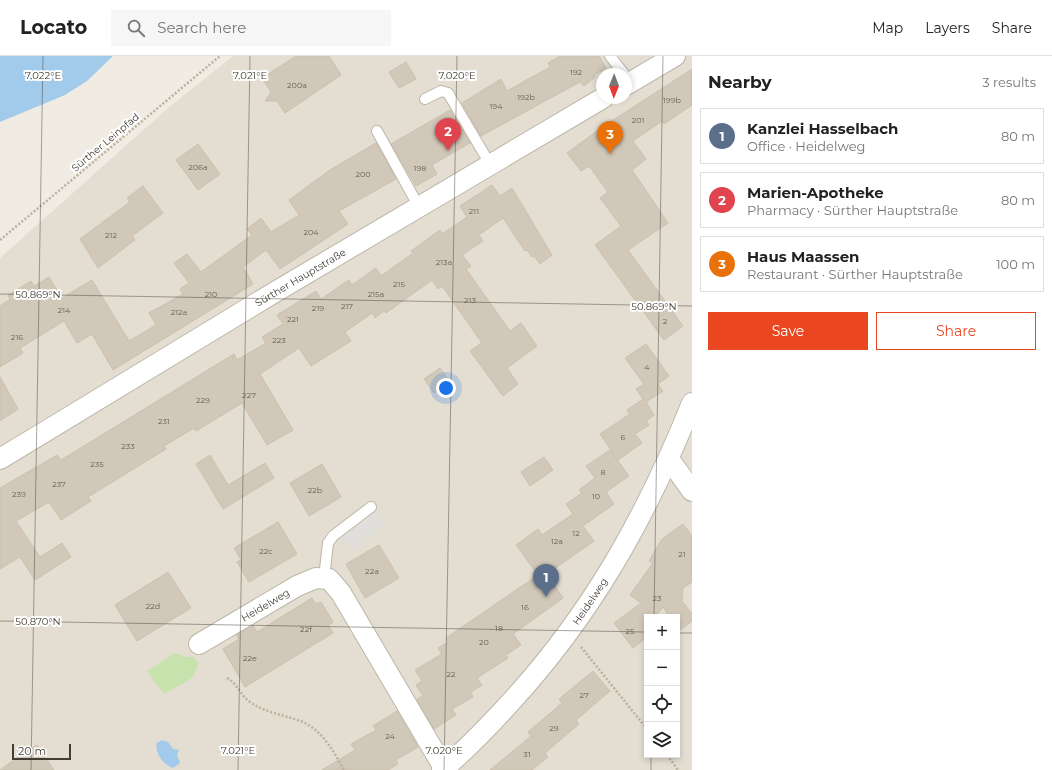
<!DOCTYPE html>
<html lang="en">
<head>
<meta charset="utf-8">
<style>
	body { margin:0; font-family:Montserrat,sans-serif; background:#f6f6f6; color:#222 }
	.controls { position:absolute; right:12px; bottom:12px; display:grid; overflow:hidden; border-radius:0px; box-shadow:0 2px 6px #0003 }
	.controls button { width:36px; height:36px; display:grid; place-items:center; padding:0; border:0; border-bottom:1px solid #e0e0e0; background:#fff; color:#222; font:20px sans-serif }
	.compass { position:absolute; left:596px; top:12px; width:36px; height:36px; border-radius:50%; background:#fff; box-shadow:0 2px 6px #0003; rotate:181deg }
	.scale { position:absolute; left:12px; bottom:10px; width:59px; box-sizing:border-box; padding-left:4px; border:2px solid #413c34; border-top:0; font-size:11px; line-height:14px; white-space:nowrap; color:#413c34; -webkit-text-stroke:3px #fff; paint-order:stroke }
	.you { position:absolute; left:446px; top:332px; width:14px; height:14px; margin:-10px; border:3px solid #fff; border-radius:50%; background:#1a73e8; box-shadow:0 0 0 6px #1a73e833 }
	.badge { display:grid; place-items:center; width:26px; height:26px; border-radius:50%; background:#ea4620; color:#fff; font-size:13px; font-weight:700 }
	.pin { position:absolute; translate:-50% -33px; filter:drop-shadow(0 1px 2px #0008) }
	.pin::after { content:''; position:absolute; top:21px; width:14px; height:12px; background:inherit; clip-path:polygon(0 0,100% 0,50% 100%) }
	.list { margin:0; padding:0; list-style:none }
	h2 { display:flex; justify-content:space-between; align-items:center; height:52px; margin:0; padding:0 16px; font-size:17px }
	h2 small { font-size:13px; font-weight:400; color:#767676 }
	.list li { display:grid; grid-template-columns:26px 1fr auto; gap:12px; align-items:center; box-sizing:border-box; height:56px; margin:0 8px 8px; padding:0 8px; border:1px solid #e0e0e0; border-radius:0px }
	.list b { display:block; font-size:15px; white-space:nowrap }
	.list p { margin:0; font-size:13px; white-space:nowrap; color:#767676 }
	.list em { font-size:13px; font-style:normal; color:#767676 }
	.actions { display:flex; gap:8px; padding:12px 16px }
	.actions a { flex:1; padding:9px 0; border:1px solid #ea4620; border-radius:0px; text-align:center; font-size:14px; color:#ea4620 }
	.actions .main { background:#ea4620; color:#fff }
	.icon { flex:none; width:22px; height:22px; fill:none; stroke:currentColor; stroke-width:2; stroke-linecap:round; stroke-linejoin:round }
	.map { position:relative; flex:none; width:692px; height:714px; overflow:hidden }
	header { display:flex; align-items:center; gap:24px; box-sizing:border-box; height:56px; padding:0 20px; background:#fff; border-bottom:1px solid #e0e0e0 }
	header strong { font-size:19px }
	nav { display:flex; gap:22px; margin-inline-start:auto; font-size:14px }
	.search { width:280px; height:36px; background:#f6f6f6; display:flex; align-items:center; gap:10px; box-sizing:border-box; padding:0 14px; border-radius:0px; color:#767676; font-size:15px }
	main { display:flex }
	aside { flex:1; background:#fff }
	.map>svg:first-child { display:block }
</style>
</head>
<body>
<header>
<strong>Locato</strong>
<div class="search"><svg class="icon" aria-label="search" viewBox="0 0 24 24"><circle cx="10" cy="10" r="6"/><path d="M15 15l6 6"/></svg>Search here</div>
<nav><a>Map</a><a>Layers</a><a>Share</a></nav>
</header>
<main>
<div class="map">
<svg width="692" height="714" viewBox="0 0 692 714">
	<rect width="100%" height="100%" fill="#f0ece3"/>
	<path fill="#e3ded1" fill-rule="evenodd" d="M233 0H692V714H0V202L167 53ZM602 18H626V42H602ZM647 561H677V699H647Z"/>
	<path fill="#c8e2ae" d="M175 597 186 601H193L199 607 192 622 164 638 147 615Z"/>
	<path fill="#e1dfdb" d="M376 456 385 468 352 495 342 482Z"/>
	<path fill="#a2caea" d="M0 0H113L87 25 65 39 0 66Z
		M162 684 168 686 173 693 179 694 177 699 180 707 173 712C164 710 154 696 157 687Z"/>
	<path fill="#d1c8b9" stroke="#cbc0ad" d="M296 0H329L341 19 285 57 277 45H265L271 36 262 22Z
		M560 0H599L606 12 594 19 595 21 584 30 580 26 481 80 462 47 501 23 507 35 550 11 548 7Z
		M406 6 416 23 399 32 389 16Z
		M692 13V49L664 68 662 65 633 85 646 103 632 114 668 167 628 194 683 270 664 284 595 189 621 170 600 142 608 136 589 110 581 115 567 97 601 72Z
		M450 54 470 87 432 109 437 118 416 130 391 88Z
		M376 87 396 123 339 155 348 168 280 213 266 194 243 211 253 228 113 314 92 278 77 287 64 265 20 292 23 297 0 311V250L10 243 8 239 31 225 34 230 49 221 62 242 92 224 129 285 156 269 149 257 183 238 180 233 189 227 174 207 187 198 201 216 252 179 247 173 261 162 271 176 299 159 289 144 330 114Z
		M198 88 220 118 198 134 176 104Z
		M492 129 500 140 512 132 552 199 540 208 534 200 532 201 527 194 525 195 503 162 479 179 483 185 462 199 471 210 466 213 510 275 521 267 537 290 507 312 518 328 503 340 470 295 482 287 442 230 438 233 432 224 386 257 384 255 375 262 372 257 345 276 351 285 311 310 299 292 260 318 293 374 267 389 242 347 196 375 194 372 164 390 166 393 88 441 91 445 61 464 49 446 16 465 40 501 62 487 71 501 35 524 20 501 0 513V432L57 399 61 404 234 298 237 304 266 287 262 281 283 268 277 259 316 235 321 243 349 224 352 229 376 212 381 220 413 197 411 195 440 174 442 178 467 161 460 150Z
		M143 130 163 157 132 180 135 184 98 212 80 183 130 146 127 142Z
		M646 288 669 320 658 328 663 335 646 346 654 359 646 365 649 369 635 378 642 387 618 404 600 378 630 358 627 354 643 343 636 333 644 328 625 302Z
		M440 312 450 326 434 337 424 323Z
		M0 321 18 353 0 365Z
		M610 394 629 420 606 436 614 448 583 470 594 485 547 518 563 542 513 578 521 589 506 599 508 602 477 622 482 629 471 636 473 641 452 653 456 659 434 673 417 643 423 640 416 629 422 625 415 614 442 598 438 592 448 586 446 582 538 519 516 489 538 473 542 479 573 458 566 448 582 437 579 434 595 422 586 410Z
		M210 399 228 429 265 407 274 422 223 453 196 408Z
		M544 401 553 414 530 430 521 416Z
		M322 408 341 441 309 460 290 427Z
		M278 466 297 498 249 526 237 506 241 504 234 492Z
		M683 468 692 480V526L683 532 682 545 692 558V565L680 574 677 570V561H670L663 551 655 561H647V573L643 578 646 582 633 592 614 567 641 547 630 539 653 507 649 505 662 483Z
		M379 489 399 522 365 542 346 508Z
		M168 516 191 552 137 585 115 549Z
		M312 542 316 548 321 546 333 566 328 569 333 577 245 631 223 593 239 583 236 579 253 569 257 576Z
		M593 615 610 635 576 664 579 668 545 697 548 701 532 714H490L531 680 528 676 562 647 559 643Z
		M397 655 418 691 396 704 398 708 388 714H322L355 694 351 688 376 674 373 670Z
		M37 689 54 714H0L25 696Z"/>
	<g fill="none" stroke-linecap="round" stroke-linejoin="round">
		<g stroke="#bdb7a9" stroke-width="12">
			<path id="lane" d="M610 0 624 18
				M425 43 441 35 448 37 490 108
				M377 75 419 151
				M324 522 328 487 333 480 371 451"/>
		</g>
		<g stroke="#bdb7a9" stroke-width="22">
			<g id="street">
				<path d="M626 29 675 0"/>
				<path id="s1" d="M0 403 270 239 603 42"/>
				<path d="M669 403 692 435"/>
				<path id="s2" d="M199 588 297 530 316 522 329 523 341 537 444 712"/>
				<path id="s3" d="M442 714C466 694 488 671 509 648 592 558 646 461 692 347"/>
			</g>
		</g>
		<path stroke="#bbb099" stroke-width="2.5" stroke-dasharray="2 2" stroke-linecap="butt" d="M0 184 220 0
			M581 591 647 673
			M227 622C238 628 240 639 250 646 267 658 287 659 305 667 324 677 334 696 344 714
			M667 699 678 714"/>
		<use href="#lane" stroke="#fff" stroke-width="10"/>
		<use href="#street" stroke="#fff" stroke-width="20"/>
	</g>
	<path fill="none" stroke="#413c34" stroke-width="1" stroke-opacity="0.45" d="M0 238 692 250M654 561 663 0M0 565 647 576M677 577H692M31 714 43 0M238 714 250 0M444 714 457 0M651 714V699"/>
	<g text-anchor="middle" stroke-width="4" stroke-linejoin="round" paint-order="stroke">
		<g font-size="8" fill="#655f55">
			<text x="576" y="19">192</text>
			<text x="297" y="32">200a</text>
			<text x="526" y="44">192b</text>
			<text x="672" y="47">199b</text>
			<text x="496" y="53">194</text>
			<text x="638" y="67">201</text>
			<text x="198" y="114">206a</text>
			<text x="420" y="115">198</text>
			<text x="363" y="121">200</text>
			<text x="474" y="158">211</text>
			<text x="311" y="179">204</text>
			<text x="111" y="182">212</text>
			<text x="444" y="209">213a</text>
			<text x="399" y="231">215</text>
			<text x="211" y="241">210</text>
			<text x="376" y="241">215a</text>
			<text x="470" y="247">213</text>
			<text x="347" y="253">217</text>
			<text x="318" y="255">219</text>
			<text x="64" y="257">214</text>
			<text x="179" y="259">212a</text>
			<text x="293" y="266">221</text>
			<text x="665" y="268">2</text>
			<text x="17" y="284">216</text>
			<text x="279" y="287">223</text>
			<text x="647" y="314">4</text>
			<text x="249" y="342">227</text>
			<text x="203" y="347">229</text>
			<text x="164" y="368">231</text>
			<text x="623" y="384">6</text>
			<text x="128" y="393">233</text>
			<text x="97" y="411">235</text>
			<text x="603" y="419">8</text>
			<text x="59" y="431">237</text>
			<text x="315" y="437">22b</text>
			<text x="19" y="441">239</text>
			<text x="596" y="443">10</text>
			<text x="576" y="480">12</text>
			<text x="557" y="488">12a</text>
			<text x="266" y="498">22c</text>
			<text x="682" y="501">21</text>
			<text x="372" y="518">22a</text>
			<text x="657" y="545">23</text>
			<text x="153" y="553">22d</text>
			<text x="525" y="554">16</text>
			<text x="499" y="575">18</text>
			<text x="306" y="576">22f</text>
			<text x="630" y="578">25</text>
			<text x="484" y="589">20</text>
			<text x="250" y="605">22e</text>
			<text x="451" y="621">22</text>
			<text x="584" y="642">27</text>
			<text x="554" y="675">29</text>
			<text x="390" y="683">24</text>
			<text x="527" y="701">31</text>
		</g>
		<g font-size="10" fill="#413c34" stroke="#fff">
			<text transform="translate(105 86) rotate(-40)" y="4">Sürther Leinpfad</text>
			<text dy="4" stroke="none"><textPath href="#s1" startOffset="351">Sürther Hauptstraße</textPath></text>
			<text dy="4" stroke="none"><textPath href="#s3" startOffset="225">Heidelweg</textPath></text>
			<text dy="4" stroke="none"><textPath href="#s2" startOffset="77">Heidelweg</textPath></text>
		</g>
	</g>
	<g font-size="10" text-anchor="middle" fill="#413c34" stroke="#fff" stroke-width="4" stroke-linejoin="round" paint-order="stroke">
		<text x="43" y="23">7.022°E</text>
		<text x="250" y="23">7.021°E</text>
		<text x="457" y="23">7.020°E</text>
		<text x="38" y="242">50.869°N</text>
		<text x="654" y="254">50.869°N</text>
		<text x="38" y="569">50.870°N</text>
		<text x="238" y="698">7.021°E</text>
		<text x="444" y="698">7.020°E</text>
	</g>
</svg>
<div class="controls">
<button>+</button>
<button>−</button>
<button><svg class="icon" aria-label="locate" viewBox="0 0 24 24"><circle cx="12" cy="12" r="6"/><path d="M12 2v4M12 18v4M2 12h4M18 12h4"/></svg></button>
<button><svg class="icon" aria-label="layers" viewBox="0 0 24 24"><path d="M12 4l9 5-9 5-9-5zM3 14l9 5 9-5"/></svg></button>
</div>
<svg class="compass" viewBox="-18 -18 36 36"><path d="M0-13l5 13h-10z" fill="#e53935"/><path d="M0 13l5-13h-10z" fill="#767676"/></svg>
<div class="scale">20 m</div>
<div class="you"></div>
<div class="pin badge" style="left:546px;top:541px;background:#5c6f8a">1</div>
<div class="pin badge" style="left:448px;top:95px;background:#e0444e">2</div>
<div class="pin badge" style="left:610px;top:98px;background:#e8710a">3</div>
</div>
<aside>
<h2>Nearby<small>3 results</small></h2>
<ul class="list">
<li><span class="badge" style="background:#5c6f8a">1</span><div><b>Kanzlei Hasselbach</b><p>Office · Heidelweg</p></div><em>80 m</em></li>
<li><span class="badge" style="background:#e0444e">2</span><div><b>Marien-Apotheke</b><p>Pharmacy · Sürther Hauptstraße</p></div><em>80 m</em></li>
<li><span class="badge" style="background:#e8710a">3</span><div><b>Haus Maassen</b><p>Restaurant · Sürther Hauptstraße</p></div><em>100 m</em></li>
</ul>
<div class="actions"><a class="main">Save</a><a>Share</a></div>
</aside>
</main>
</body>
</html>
